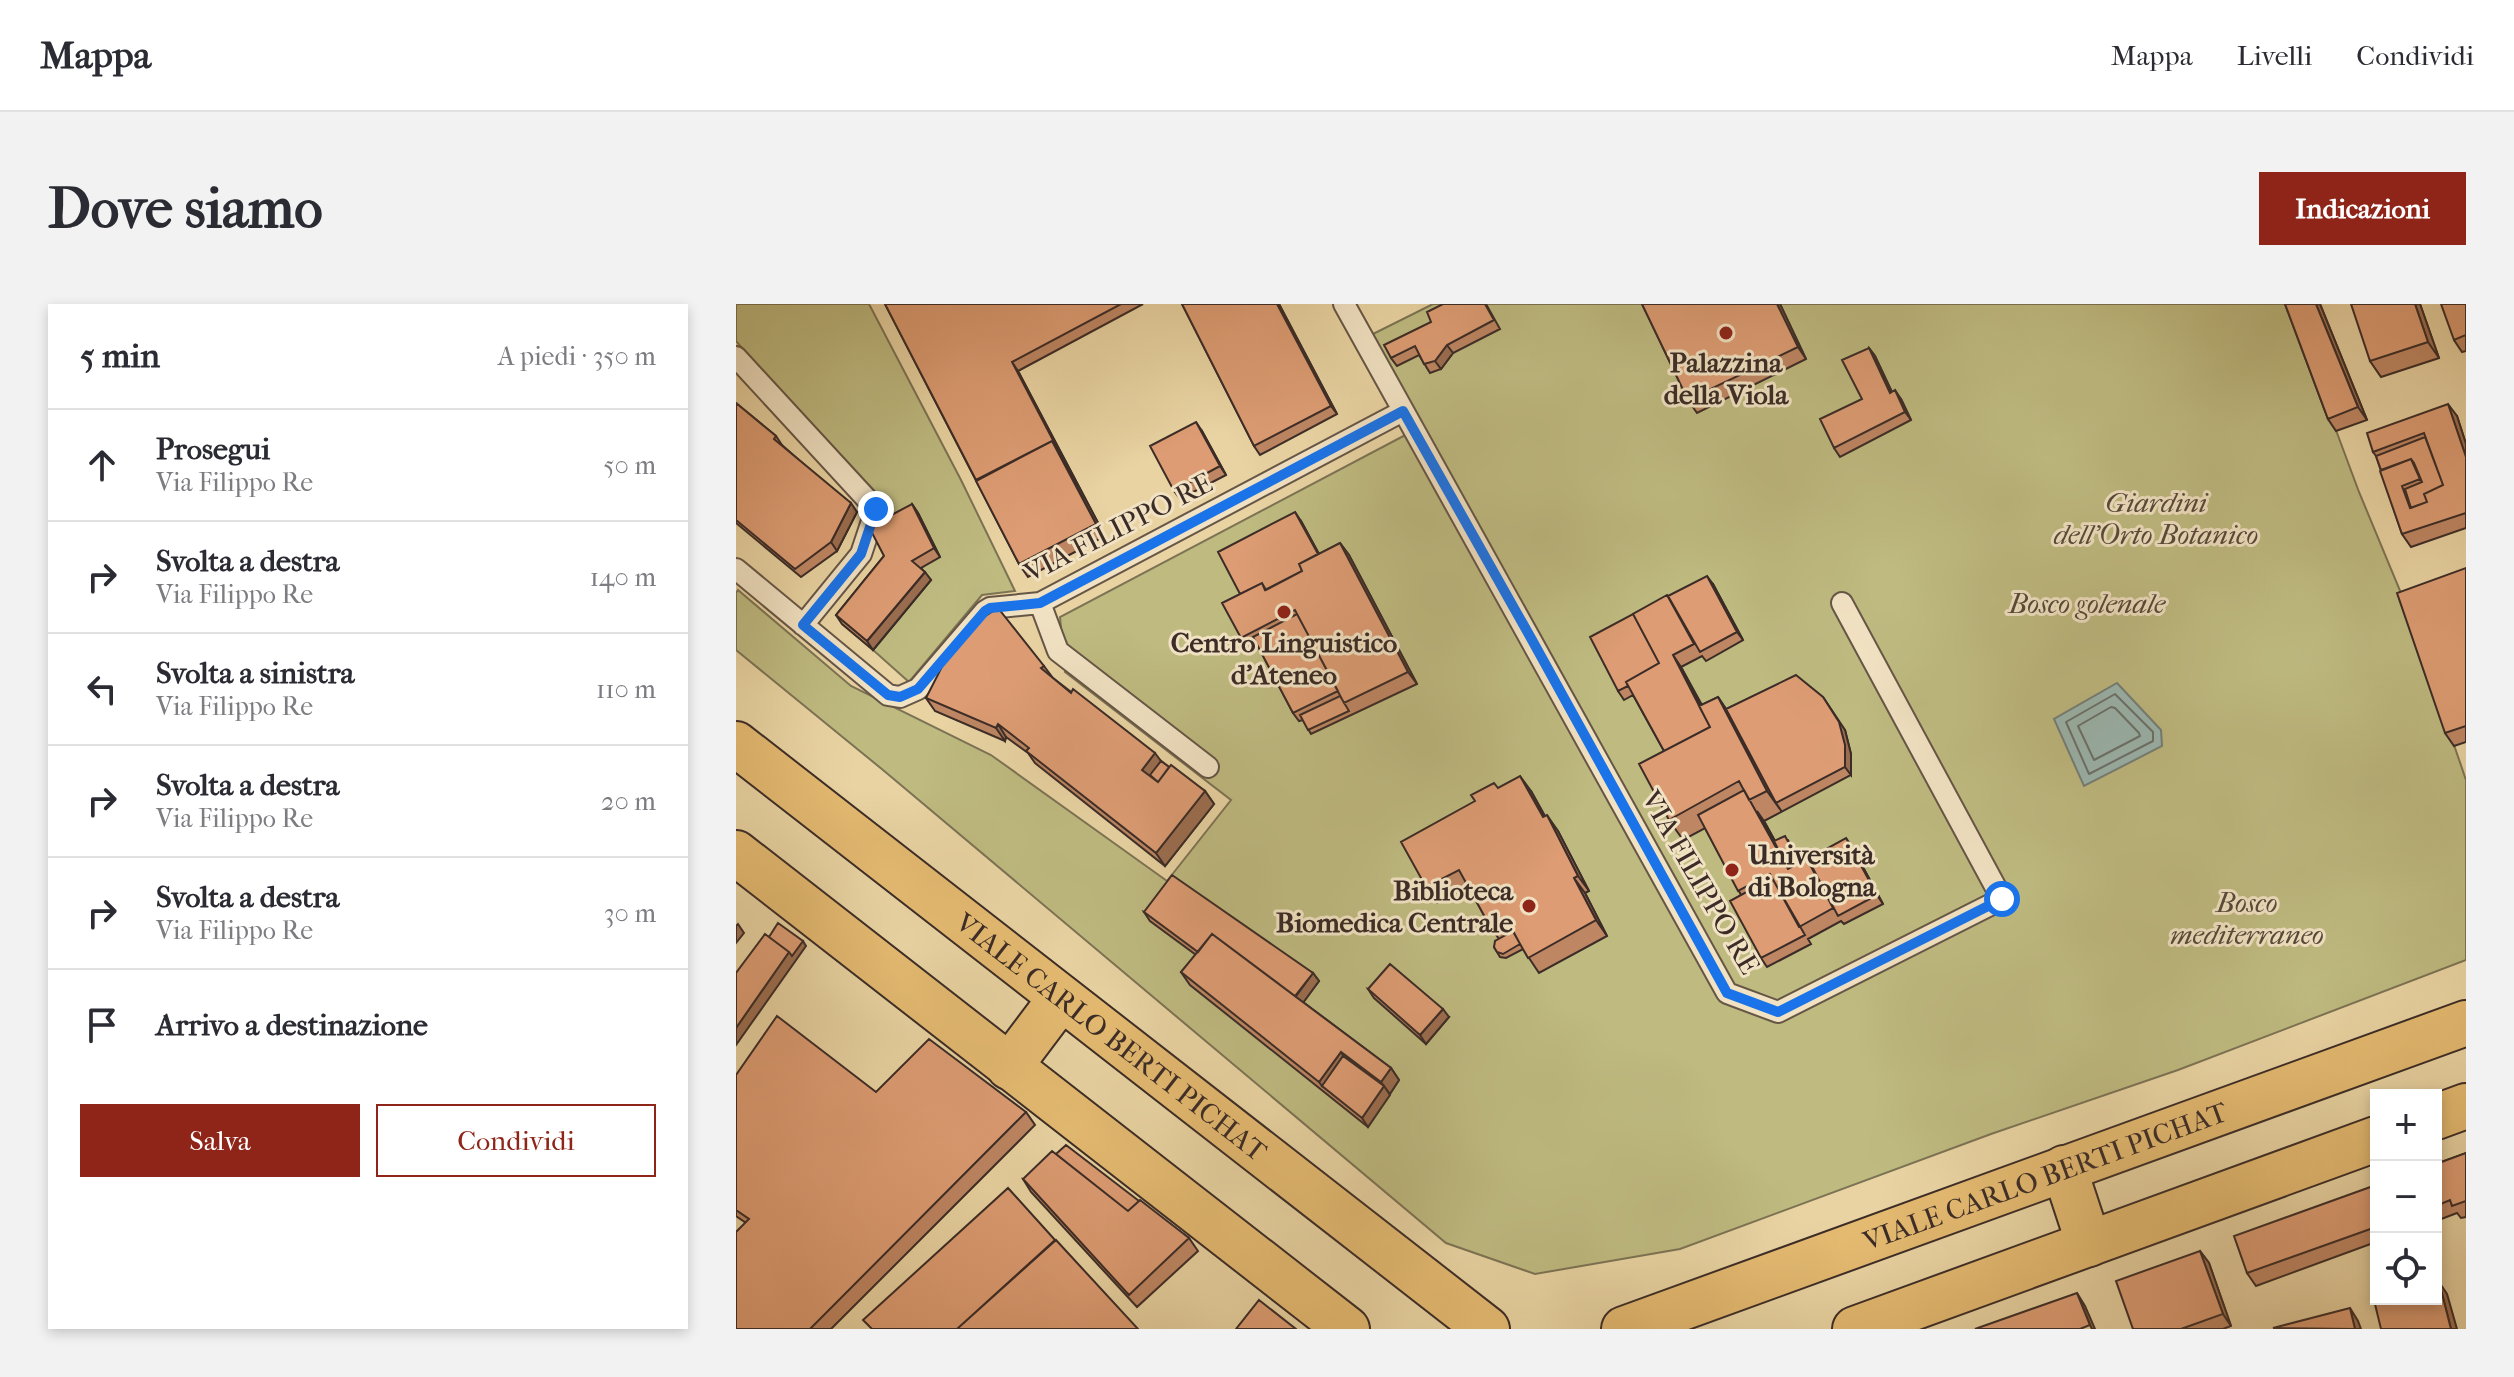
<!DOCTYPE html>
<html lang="it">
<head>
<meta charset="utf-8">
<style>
	body { margin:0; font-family:"IM FELL French Canon",serif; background:#f2f2f3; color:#2b2b33 }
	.controls { position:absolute; right:24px; bottom:24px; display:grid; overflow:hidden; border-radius:0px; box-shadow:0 4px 12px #0003 }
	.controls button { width:72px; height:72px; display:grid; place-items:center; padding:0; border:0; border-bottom:2px solid #e1e1e2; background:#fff; color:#2b2b33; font:40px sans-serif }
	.stop { position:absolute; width:24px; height:24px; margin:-18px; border:6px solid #1a73e8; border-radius:50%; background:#fff }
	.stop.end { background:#1a73e8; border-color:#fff; box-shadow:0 2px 8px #0008 }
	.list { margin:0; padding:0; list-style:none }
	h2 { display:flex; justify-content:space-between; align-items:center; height:104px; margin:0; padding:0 32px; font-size:34px }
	h2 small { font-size:26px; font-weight:400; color:#7c7c81 }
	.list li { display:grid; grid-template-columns:52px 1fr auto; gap:24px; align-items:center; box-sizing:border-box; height:112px; padding:0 32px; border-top:2px solid #e1e1e2 }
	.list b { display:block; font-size:30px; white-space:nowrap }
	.list p { margin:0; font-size:26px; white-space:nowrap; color:#7c7c81 }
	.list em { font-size:26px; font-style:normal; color:#7c7c81 }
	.actions { display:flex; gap:16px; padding:24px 32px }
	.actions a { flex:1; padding:18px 0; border:2px solid #8f2418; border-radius:0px; text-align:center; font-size:28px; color:#8f2418 }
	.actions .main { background:#8f2418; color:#fff }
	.icon { flex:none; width:44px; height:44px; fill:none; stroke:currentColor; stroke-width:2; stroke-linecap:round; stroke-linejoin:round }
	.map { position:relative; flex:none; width:1730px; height:1025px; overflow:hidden; border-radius:0px }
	header { display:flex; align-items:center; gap:48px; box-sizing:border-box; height:112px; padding:0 40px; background:#fff; border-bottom:2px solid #e1e1e2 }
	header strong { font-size:38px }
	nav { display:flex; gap:44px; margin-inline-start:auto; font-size:28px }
	.intro { display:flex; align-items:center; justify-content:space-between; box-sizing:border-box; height:192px; padding:0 48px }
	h1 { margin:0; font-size:56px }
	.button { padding:20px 36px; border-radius:0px; background:#8f2418; color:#fff; font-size:28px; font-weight:700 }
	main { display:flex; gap:48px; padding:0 48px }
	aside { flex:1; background:#fff; border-radius:0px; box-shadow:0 4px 12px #0003 }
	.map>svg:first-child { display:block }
</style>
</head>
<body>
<header>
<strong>Mappa</strong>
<nav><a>Mappa</a><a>Livelli</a><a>Condividi</a></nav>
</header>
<div class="intro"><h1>Dove siamo</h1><a class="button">Indicazioni</a></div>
<main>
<aside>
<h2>5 min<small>A piedi · 350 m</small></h2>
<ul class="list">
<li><svg class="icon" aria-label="ahead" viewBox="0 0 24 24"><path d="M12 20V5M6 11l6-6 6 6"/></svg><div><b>Prosegui</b><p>Via Filippo Re</p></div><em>50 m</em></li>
<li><svg class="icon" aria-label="right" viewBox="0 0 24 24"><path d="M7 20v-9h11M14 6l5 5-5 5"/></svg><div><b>Svolta a destra</b><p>Via Filippo Re</p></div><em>140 m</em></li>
<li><svg class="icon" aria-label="left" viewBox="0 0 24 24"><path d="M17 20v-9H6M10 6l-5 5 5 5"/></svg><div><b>Svolta a sinistra</b><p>Via Filippo Re</p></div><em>110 m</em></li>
<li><svg class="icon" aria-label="right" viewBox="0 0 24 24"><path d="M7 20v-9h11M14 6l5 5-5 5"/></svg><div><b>Svolta a destra</b><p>Via Filippo Re</p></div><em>20 m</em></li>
<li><svg class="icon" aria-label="right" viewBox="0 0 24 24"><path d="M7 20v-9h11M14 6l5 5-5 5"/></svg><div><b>Svolta a destra</b><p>Via Filippo Re</p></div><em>30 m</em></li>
<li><svg class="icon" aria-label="arrive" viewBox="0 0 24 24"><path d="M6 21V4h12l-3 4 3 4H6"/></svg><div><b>Arrivo a destinazione</b></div></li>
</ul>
<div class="actions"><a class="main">Salva</a><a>Condividi</a></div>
</aside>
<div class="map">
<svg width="1730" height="1025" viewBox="0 0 1730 1025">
	<rect width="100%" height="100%" fill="#e9d3a2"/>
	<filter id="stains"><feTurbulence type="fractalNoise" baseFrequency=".0025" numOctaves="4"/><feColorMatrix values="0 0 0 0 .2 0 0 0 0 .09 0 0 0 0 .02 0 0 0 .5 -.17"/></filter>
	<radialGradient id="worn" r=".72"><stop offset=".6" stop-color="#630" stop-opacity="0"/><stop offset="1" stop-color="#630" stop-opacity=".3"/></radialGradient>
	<path fill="#beba80" stroke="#7c7354" stroke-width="2" d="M0 0H133L225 176 279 287 246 291 173 378 137 346 194 277 182 266 203 252 182 209 155 223 0 37Z
		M697 0H1553L1623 188 1670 301 1730 476V656L1442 766 1255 830 944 945 799 970 710 939 147 466 0 346V289L2 286 115 382 255 451 431 577 495 496 329 368 324 313 677 127 627 35Z"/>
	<path fill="#9ab6af" stroke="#747f79" stroke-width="2" d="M1381 379 1425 426 1426 442 1348 482 1318 415Z"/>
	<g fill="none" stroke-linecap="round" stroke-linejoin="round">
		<path stroke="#6a716b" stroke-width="2" d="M1379 390 1417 428V437L1353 470 1330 418Z
			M1375 403 1379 404 1403 429 1404 432 1358 456 1342 422Z"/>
		<g stroke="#665646" stroke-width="24">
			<path id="lane" d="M608 0 991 689 1042 708 1266 595 1106 299
				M0 53 140 205 125 250 67 321
				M0 265 152 391 164 393 182 385 249 307 254 304 304 299 667 107
				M304 299 322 347 472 463"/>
		</g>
		<g stroke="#3b2c27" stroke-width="48">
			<g id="primary">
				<path id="s1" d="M0 440 751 1025"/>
				<path d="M0 549 611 1025"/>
				<path d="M273 763 325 694"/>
				<path d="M1700 813 1730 802"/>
				<path d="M1328 864 1353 940"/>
				<path id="s2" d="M888 1025 1730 719"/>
				<path d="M1119 1025 1640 835"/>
			</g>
		</g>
		<use href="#lane" stroke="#f1e2c3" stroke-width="20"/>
		<use href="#primary" stroke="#e4ba71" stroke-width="44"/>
	</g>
	<path fill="#be8663" stroke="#3b2c27" stroke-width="2" d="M149 0H407L282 67 369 232 292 273 283 260Z
		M446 0H543L601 110 524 151 518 142Z
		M750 0 764 25 717 49 705 65 694 69 683 51 661 62 655 54Z
		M906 0H1044L1070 55 961 109 952 96Z
		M1549 0H1584L1631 116 1600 127 1592 115Z
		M1684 0 1703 54 1645 73 1634 57Z
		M1730 0V47L1726 48 1718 36Z
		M1133 44 1139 52 1156 88 1165 95 1175 116 1104 153 1098 144 1126 95Z
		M0 99 40 132 46 141 121 208 101 247 65 273 0 219Z
		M1721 112 1730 140V224L1675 243 1666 230 1640 152 1637 148Z
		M466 127 490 171 444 195 438 187Z
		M176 200 182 209 204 253 185 264 195 276 137 346 106 320 100 311 148 252Z
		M565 217 583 250 604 239 613 251 681 380 575 430 567 416 563 417 557 409 522 342 513 347 505 334 504 290Z
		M1730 264V438L1718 442 1709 429Z
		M977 280 1007 336 970 357 966 352 945 363 966 401 982 393 990 405 1109 426 1115 450V471L1028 517 1039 537 1052 536 1059 550 1049 555 1054 564 1116 543 1147 600 1108 620 1105 617 1072 635 1075 640 1031 663 1025 654 1005 591 969 524 947 536 933 516 928 447 897 391 888 396 882 387 933 294Z
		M308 362 317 374 433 463 469 487 478 500 429 562 299 459 292 449 270 433 269 437 199 407 190 394Z
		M762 484 795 487 809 512 822 527 853 587 849 589 871 632 803 669 787 645 770 654 764 653 758 643 763 635 755 624 732 582 701 599 690 583Z
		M408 608 577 669 583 677 567 698 655 764 663 776 632 823 454 681 445 668 460 651 414 617Z
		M632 685 713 713 690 740 638 694Z
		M0 771 140 788 290 808 299 821 95 1025H0L10 919 0 912Z
		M1730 849V913L1725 914 1721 909 1700 917V860Z
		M287 875 403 897 453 934 462 947 401 1003 295 888Z
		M1640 881V938L1520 982 1511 969Z
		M1464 947 1473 959 1495 1022 1487 1025H1397Z"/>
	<path fill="#9b6d50" stroke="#3b2c27" stroke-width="2" d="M541 0H543L601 110 595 102Z
		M1041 0H1044L1070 55 1062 43Z
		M1580 0H1584L1631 116 1622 103Z
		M1679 0H1684L1703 54 1692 38Z
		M711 41 717 49 705 65 699 57Z
		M1133 44 1139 52 1160 97 1154 89Z
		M276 58 282 67 369 232 360 220Z
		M1159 86 1165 95 1175 116 1169 108Z
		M1712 100 1721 112 1730 140V153Z
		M460 118 466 127 490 171 484 162Z
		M115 199 121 208 101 247 95 238Z
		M176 200 182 209 204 253 198 244Z
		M559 208 565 217 590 263 584 254Z
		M604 239 613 251 681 380 672 368Z
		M189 268 195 276 137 346 131 337Z
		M971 272 977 280 1007 336 1001 328Z
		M937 351 945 363 988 444 980 431Z
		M982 393 996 414 1040 499 1046 508 1031 487Z
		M1087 393 1109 426 1115 450V471L1109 463Z
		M262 420 270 433 269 437 260 424Z
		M419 449 428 461 416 477 406 466Z
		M784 472 795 487 818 529 807 513Z
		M469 487 478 500 429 562 420 549Z
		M1021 507 1028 517 1061 577 1052 565Z
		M811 511 822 527 853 587 842 572Z
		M1110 534 1116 543 1147 600 1141 591Z
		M838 574 849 589 871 632 860 616Z
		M2 620 8 629 0 639V622Z
		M67 637 70 642 0 741V724L53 648Z
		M577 669 583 677 564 703 558 695Z
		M707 705 713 713 690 740 684 731Z
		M605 748 613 761 586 782 583 778Z
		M655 764 663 776 654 790 645 778Z
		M648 782 654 791 632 823 626 814Z
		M1464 947 1473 959 1495 1022 1487 1010Z
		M1703 978 1711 990 1721 1025H1715Z
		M1341 989 1349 1002 1359 1025H1356L1354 1021Z
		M1614 1004 1622 1017 1625 1025H1619Z"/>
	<path fill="#dd9c73" stroke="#3b2c27" stroke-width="2" d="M149 0H385L276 58 319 140 316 137 240 176Z
		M446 0H541L595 102 518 142Z
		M707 0H749L758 16 711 41 699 57 688 60 679 42 655 54 648 41 695 18 691 8Z
		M906 0H1041L1062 43 952 96Z
		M1549 0H1580L1622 103 1592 115Z
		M1615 0H1679L1692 38 1634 57Z
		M1705 0H1730V31L1718 36Z
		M1133 44 1154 89 1159 86 1169 108 1098 144 1084 115 1126 95 1106 56Z
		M0 99 40 132 38 135 115 199 95 238 59 265 0 216Z
		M1712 100 1730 153V209L1666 230 1644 167 1675 155 1684 175 1666 182 1674 204 1691 198 1688 190 1707 181 1688 129 1637 148 1631 129Z
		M460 118 484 162 438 187 414 142Z
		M1689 133 1707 181 1688 190 1691 198 1675 204 1669 185 1686 178 1678 159 1675 155 1645 166 1640 152Z
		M316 137 360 220 283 260 240 177Z
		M176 200 198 244 176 257 189 268 131 337 100 311 148 252 133 223Z
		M559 208 582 250 563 260 566 267 530 286 526 279 504 290 482 248Z
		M604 239 672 368 608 399 559 306 505 334 486 299 526 279 529 286 566 267 563 260Z
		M1730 264V422L1709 429 1661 289Z
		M971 272 1001 328 964 348 932 292Z
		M931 291 958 340 937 351 974 423 928 447 890 378 923 359 897 310Z
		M262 304 308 362 305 364 335 389 337 385 419 449 406 466 422 478 435 461 469 487 420 549 290 447 293 444 262 420 260 424 190 394 217 341 237 320Z
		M561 310 602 387 557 409 517 333Z
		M897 310 923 359 890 378 892 382 882 387 854 333Z
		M1060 371 1087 393 1103 418 1109 441V463L1040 499 990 405Z
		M604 392 613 407 572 426 564 411Z
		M982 393 1031 487 1013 496 1003 477 933 516 903 460 974 423 963 402Z
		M425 457 433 463 422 478 414 471Z
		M784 472 807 513 811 511 842 572 838 574 860 616 792 654 770 615 755 624 723 566 690 583 665 538 739 497 735 491 758 479 762 484Z
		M1008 486 1052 565 1071 555 1097 604 1063 623 1034 570 1002 587 962 511Z
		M1049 532 1056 545 1045 551 1038 537Z
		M1110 534 1141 591 1102 612 1072 555Z
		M436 571 577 669 559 692 476 630 462 648 408 608Z
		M1036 574 1069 631 1025 654 994 597Z
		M42 619 67 637 56 652 53 648 33 633Z
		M777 627 784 640 767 650 761 648 758 643 759 637Z
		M29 630 53 648 0 724V669Z
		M476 630 655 764 645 778 605 748 583 778 445 668Z
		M654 660 707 705 684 731 632 685Z
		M41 712 140 788 193 735 290 808 74 1025H0V928L13 915 0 906V771Z
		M607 752 648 782 626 814 586 782Z
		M330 841 403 897 392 907 320 850Z
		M316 847 392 907 404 896 453 934 393 991 287 875Z
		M1730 849V897L1716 902 1714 896 1700 902V860Z
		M1640 881V923L1511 969 1498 932Z
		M272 884 319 936 221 1025H136L127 1016Z
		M320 936 402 1025H221Z
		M1464 947 1487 1010 1445 1025H1397L1380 977Z
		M1703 978 1715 1025H1645L1638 996 1700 995V979Z
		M1341 989 1354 1021 1344 1025H1239Z
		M523 996 560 1025H500Z
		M1614 1004 1619 1025 1537 1024Z"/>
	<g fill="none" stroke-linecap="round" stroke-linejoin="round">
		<path stroke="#1a73e8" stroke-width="10" d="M140 205 125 250 67 321 152 391 164 393 182 385 249 307 254 304 304 299 667 107 796 336 991 689 1042 708 1266 595"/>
	</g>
	<g fill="#8f2418" stroke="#f1e2c3" stroke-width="3">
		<circle cx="990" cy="29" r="8"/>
		<circle cx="548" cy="308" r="8"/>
		<circle cx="996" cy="566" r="8"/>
		<circle cx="793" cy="602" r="8"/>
	</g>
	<g text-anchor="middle" stroke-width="6" stroke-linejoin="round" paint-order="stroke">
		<g font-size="28" font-weight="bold" fill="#3b2c27" stroke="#f1e2c3">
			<text x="990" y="68">Palazzina<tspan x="990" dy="32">della Viola</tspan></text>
			<text x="548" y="348">Centro Linguistico<tspan x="548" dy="32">d'Ateneo</tspan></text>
			<text x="1012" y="560" text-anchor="start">Università<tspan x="1012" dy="32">di Bologna</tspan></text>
			<text x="777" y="596" text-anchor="end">Biblioteca<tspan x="777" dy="32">Biomedica Centrale</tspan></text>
		</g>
		<g font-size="28" font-style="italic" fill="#554839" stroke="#f1e2c3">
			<text x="1420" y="208">Giardini<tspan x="1420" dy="32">dell'Orto Botanico</tspan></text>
			<text x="1351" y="309">Bosco golenale</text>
			<text x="1511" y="608">Bosco<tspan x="1511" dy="32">mediterraneo</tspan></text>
		</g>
		<g font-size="28" fill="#3b2c27" stroke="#f1e2c3">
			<text transform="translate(382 223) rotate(-27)" y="10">VIA FILIPPO RE</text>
			<text transform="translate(965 578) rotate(60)" y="10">VIA FILIPPO RE</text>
			<text dy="10" stroke="none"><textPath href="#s1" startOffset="476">VIALE CARLO BERTI PICHAT</textPath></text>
			<text dy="10" stroke="none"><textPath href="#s2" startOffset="448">VIALE CARLO BERTI PICHAT</textPath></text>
		</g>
	</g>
	<rect width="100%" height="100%" filter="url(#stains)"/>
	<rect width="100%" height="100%" fill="url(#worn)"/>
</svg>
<div class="controls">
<button>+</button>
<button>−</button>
<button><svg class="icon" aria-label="locate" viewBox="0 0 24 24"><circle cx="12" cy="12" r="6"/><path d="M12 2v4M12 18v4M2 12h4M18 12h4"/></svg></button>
</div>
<div class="stop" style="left:1266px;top:595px"></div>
<div class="stop end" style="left:140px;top:205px"></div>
</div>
</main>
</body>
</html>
